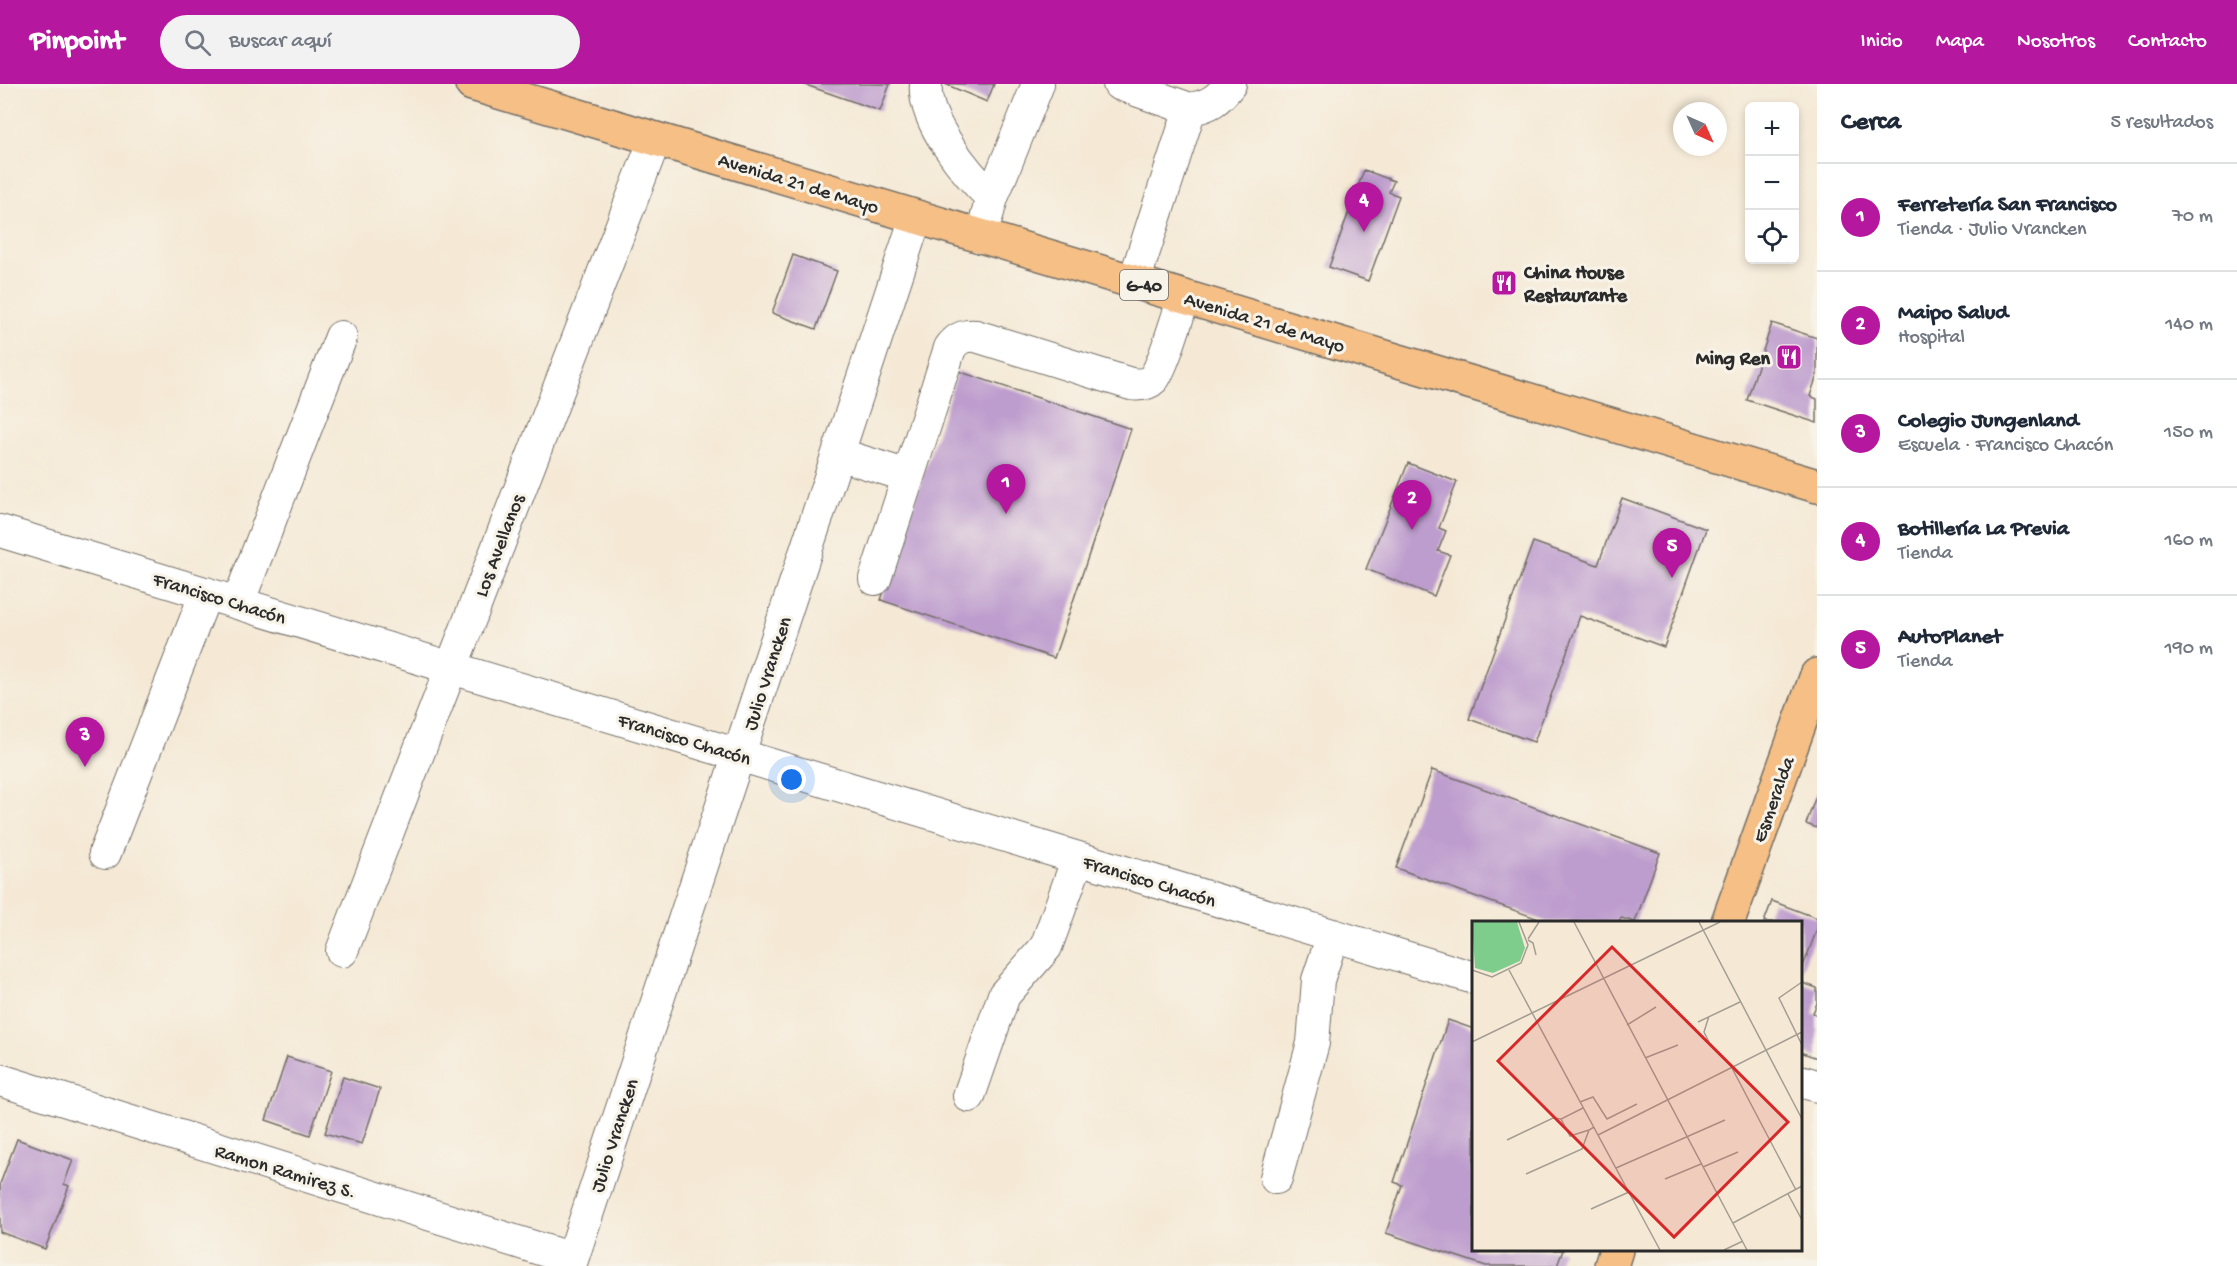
<!DOCTYPE html>
<html lang="es">
<head>
<meta charset="utf-8">
<style>
	body { margin:0; font-family:"Gochi Hand",sans-serif; background:#f2f2f3; color:#1f2937 }
	.controls { position:absolute; right:18px; top:18px; display:grid; overflow:hidden; border-radius:9px; box-shadow:0 3px 9px #0003 }
	.controls button { width:54px; height:54px; display:grid; place-items:center; padding:0; border:0; border-bottom:2px solid #e0e1e3; background:#fff; color:#1f2937; font:30px sans-serif }
	.compass { position:absolute; left:1673px; top:18px; width:54px; height:54px; border-radius:50%; background:#fff; box-shadow:0 3px 9px #0003; rotate:135deg }
	.you { position:absolute; left:792px; top:696px; width:21px; height:21px; margin:-15px; border:4px solid #fff; border-radius:50%; background:#1a73e8; box-shadow:0 0 0 9px #1a73e833 }
	.badge { display:grid; place-items:center; width:39px; height:39px; border-radius:50%; background:#b5179e; color:#fff; font-size:20px; font-weight:700 }
	.pin { position:absolute; translate:-50% -50px; filter:drop-shadow(0 2px 3px #0008) }
	.pin::after { content:''; position:absolute; top:32px; width:21px; height:18px; background:inherit; clip-path:polygon(0 0,100% 0,50% 100%) }
	.list { margin:0; padding:0; list-style:none }
	h2 { display:flex; justify-content:space-between; align-items:center; height:78px; margin:0; padding:0 24px; font-size:26px }
	h2 small { font-size:20px; font-weight:400; color:#747a83 }
	.list li { display:grid; grid-template-columns:39px 1fr auto; gap:18px; align-items:center; box-sizing:border-box; height:108px; padding:0 24px; border-top:2px solid #e0e1e3 }
	.list b { display:block; font-size:22px; white-space:nowrap }
	.list p { margin:0; font-size:20px; white-space:nowrap; color:#747a83 }
	.list em { font-size:20px; font-style:normal; color:#747a83 }
	.icon { flex:none; width:33px; height:33px; fill:none; stroke:currentColor; stroke-width:2; stroke-linecap:round; stroke-linejoin:round }
	.map { position:relative; flex:none; width:1817px; height:1182px; overflow:hidden }
	header { display:flex; align-items:center; gap:36px; box-sizing:border-box; height:84px; padding:0 30px; background:#b5179e; color:#fff }
	header strong { font-size:28px }
	nav { display:flex; gap:33px; margin-inline-start:auto; font-size:21px }
	.search { width:420px; height:54px; background:#f2f2f3; display:flex; align-items:center; gap:15px; box-sizing:border-box; padding:0 21px; border-radius:33px; color:#747a83; font-size:22px }
	main { display:flex }
	aside { flex:1; background:#fff }
	.map>svg:first-child { display:block }
</style>
</head>
<body>
<header>
<strong>Pinpoint</strong>
<div class="search"><svg class="icon" aria-label="search" viewBox="0 0 24 24"><circle cx="10" cy="10" r="6"/><path d="M15 15l6 6"/></svg>Buscar aquí</div>
<nav><a>Inicio</a><a>Mapa</a><a>Nosotros</a><a>Contacto</a></nav>
</header>
<main>
<div class="map">
<svg width="1817" height="1182" viewBox="0 0 1817 1182">
	<rect width="100%" height="100%" fill="#f7f3e8"/>
	<filter id="ink" filterUnits="userSpaceOnUse"><feTurbulence type="fractalNoise" baseFrequency=".0167" numOctaves="2"/><feDisplacementMap in="SourceGraphic" scale="12" xChannelSelector="R" yChannelSelector="G"/><feConvolveMatrix kernelMatrix="1 2 1 2 8 2 1 2 1" color-interpolation-filters="sRGB"/></filter>
	<filter id="wash" filterUnits="userSpaceOnUse"><feTurbulence type="fractalNoise" baseFrequency=".008" numOctaves="4" result="noise"/><feDisplacementMap in="SourceGraphic" scale="24" xChannelSelector="R" yChannelSelector="G"/><feGaussianBlur stdDeviation="1.35" result="paint"/><feColorMatrix in="noise" values="0 0 0 0 0 0 0 0 0 0 0 0 0 0 0 0 0 1.4 0 .05"/><feComposite in="paint" operator="in"/></filter>
	<g filter="url(#wash)">
		<rect width="100%" height="100%" fill="#f5e9d6"/>
		<g id="blocks">
			<path fill="#bd9cce" d="M803 0H890L880 27Z
				M945 0H994L987 18Z
				M1364 86 1394 97 1389 108 1399 112 1368 197 1329 183Z
				M793 171 837 187 816 245 772 229Z
				M1772 239 1817 254V291L1810 312 1817 315V339L1747 316Z
				M958 287 1131 345 1054 574 881 516Z
				M1408 379 1457 398 1439 444 1446 447 1438 467 1450 471 1434 512 1366 485Z
				M1622 414 1706 445 1664 563 1580 532 1534 658 1469 635 1533 458 1598 481Z
				M1432 686 1660 769 1635 838 1621 834 1619 838H1547L1396 784Z
				M1817 709V744L1806 740Z
				M1772 817 1817 834V845L1801 888 1800 838H1764Z
				M1800 898 1817 904V919L1813 929 1817 931V974L1800 968Z
				M1448 936 1474 945V1166H1563L1557 1182H1486L1386 1149 1402 1101 1394 1098Z
				M287 973 331 987 310 1051 266 1036Z
				M343 993 380 1005 362 1060 325 1049Z
				M17 1055 73 1076 64 1100 69 1102 45 1165 0 1148V1100Z"/>
		</g>
	</g>
	<g filter="url(#ink)">
		<use href="#blocks" fill-opacity="0" stroke="#726e67" stroke-width="1.5"/>
		<g fill="none" stroke-linecap="round" stroke-linejoin="round">
			<g stroke="#726e67" stroke-width="34">
				<path id="minor" d="M926 0C922 36 967 90 992 114L981 153
					M1119 0 1190 25 1134 198
					M1190 25C1209 22 1218 16 1230 0
					M992 114 1038 0
					M838 370 908 392
					M0 447 1474 894
					M875 495 950 264C957 254 964 251 976 252L1131 300C1139 301 1147 301 1153 295 1162 286 1179 228 1184 213
					M238 519 341 253
					M105 769 206 509
					M342 867 655 55
					M0 996 572 1175
					M1800 997 1817 1002
					M969 1012 1004 911 1046 863 1078 774
					M1276 1094 1313 959 1318 896 1333 851
					M570 1182 916 133"/>
			</g>
			<g stroke="#726e67" stroke-width="36">
				<path id="major" d="M472 0 1817 402
					M1728 838 1817 591
					M1611 1182 1616 1166"/>
			</g>
			<use href="#minor" stroke="#fff" stroke-width="32"/>
			<use href="#major" stroke="#f5bf86" stroke-width="33"/>
		</g>
	</g>
	<defs>
		<g id="restaurant-square" transform="scale(1.35)"><rect x="-9" y="-9" width="18" height="18" rx="4" fill="#b5179e" stroke="#f7f3e8"/><path d="M-5-6h1v4h1v-4h1v4h1v-4h1v5L-1.5 .5V6h-2V.5L-5-1ZM5-6V6H3V1.5H1.5Q1.5-4 5-6Z" fill="#fff"/></g>
	</defs>
	<g fill-rule="evenodd">
		<use href="#restaurant-square" x="1504" y="199"/>
		<use href="#restaurant-square" x="1789" y="273"/>
	</g>
	<g text-anchor="middle" stroke-width="6" stroke-linejoin="round" paint-order="stroke">
		<rect fill="#f7f3e8" stroke="#686764" stroke-width="1.5" x="1120" y="186" width="48" height="30" rx="4.5"/>
		<g font-size="18" font-weight="bold" fill="#2b2b2b">
			<text x="1144" y="207">G-40</text>
		</g>
		<g font-size="20" fill="#2b2b2b" stroke="#f7f3e8">
			<text transform="translate(799 98) rotate(17)" y="7">Avenida 21 de Mayo</text>
			<text transform="translate(1265 237) rotate(17)" y="7">Avenida 21 de Mayo</text>
			<text transform="translate(498 461) rotate(-69)" y="7">Los Avellanos</text>
			<text transform="translate(220 513) rotate(17)" y="7">Francisco Chacón</text>
			<text transform="translate(766 589) rotate(-72)" y="7">Julio Vrancken</text>
			<text transform="translate(685 654) rotate(17)" y="7">Francisco Chacón</text>
			<text transform="translate(1772 715) rotate(-70)" y="7">Esmeralda</text>
			<text transform="translate(1150 796) rotate(17)" y="7">Francisco Chacón</text>
			<text transform="translate(613 1051) rotate(-72)" y="7">Julio Vrancken</text>
			<text transform="translate(286 1086) rotate(17)" y="7">Ramon Ramirez S.</text>
		</g>
		<g font-size="20" font-weight="bold" fill="#2b2b2b" stroke="#f7f3e8" text-anchor="start">
			<text x="1524" y="194">China House<tspan x="1524" dy="23">Restaurante</tspan></text>
			<text x="1770" y="280" text-anchor="end">Ming Ren</text>
		</g>
	</g>
	<g transform="translate(1472 837)">
		<rect width="330" height="330" fill="#f5e9d6"/>
		<path d="M0 1H45L53 27 48 40 21 52 3 47Z" fill="#7fcd8d"/>
		<path fill="none" stroke="#a49d92" stroke-width="1.5" d="M102 1 275 329M227 1 330 198M56 18 67 1M56 19 61 22 64 34M0 49 20 56 49 42 56 24 47 1M37 49 188 329M330 61 307 77 330 124M226 101 268 81M155 104 184 86M0 121 248 1M237 121 232 111 237 95M173 137 206 124M260 147 324 269M108 181 121 176 135 198 165 183M111 187 89 198 98 215 117 209M126 214 330 111M35 219 81 197 89 198M231 246 266 231M144 247 253 199M54 253 110 228 117 209 122 206M193 258 229 243M316 273 330 299M119 288 157 271M261 302 330 265M252 329 271 320"/>
		<path fill="#d62828" fill-opacity="0.15" stroke="#d62828" stroke-width="3" d="M140 26 316 201 202 316 26 140Z"/>
		<rect width="330" height="330" fill="none" stroke="#2b2b2b" stroke-width="3"/>
	</g>
</svg>
<div class="controls">
<button>+</button>
<button>−</button>
<button><svg class="icon" aria-label="locate" viewBox="0 0 24 24"><circle cx="12" cy="12" r="6"/><path d="M12 2v4M12 18v4M2 12h4M18 12h4"/></svg></button>
</div>
<svg class="compass" viewBox="-18 -18 36 36"><path d="M0-13l5 13h-10z" fill="#e53935"/><path d="M0 13l5-13h-10z" fill="#747a83"/></svg>
<div class="you"></div>
<div class="pin badge" style="left:1006px;top:430px">1</div>
<div class="pin badge" style="left:1412px;top:446px">2</div>
<div class="pin badge" style="left:85px;top:683px">3</div>
<div class="pin badge" style="left:1364px;top:148px">4</div>
<div class="pin badge" style="left:1672px;top:494px">5</div>
</div>
<aside>
<h2>Cerca<small>5 resultados</small></h2>
<ul class="list">
<li><span class="badge">1</span><div><b>Ferretería San Francisco</b><p>Tienda · Julio Vrancken</p></div><em>70 m</em></li>
<li><span class="badge">2</span><div><b>Maipo Salud</b><p>Hospital</p></div><em>140 m</em></li>
<li><span class="badge">3</span><div><b>Colegio Jungenland</b><p>Escuela · Francisco Chacón</p></div><em>150 m</em></li>
<li><span class="badge">4</span><div><b>Botillería La Previa</b><p>Tienda</p></div><em>160 m</em></li>
<li><span class="badge">5</span><div><b>AutoPlanet</b><p>Tienda</p></div><em>190 m</em></li>
</ul>
</aside>
</main>
</body>
</html>
